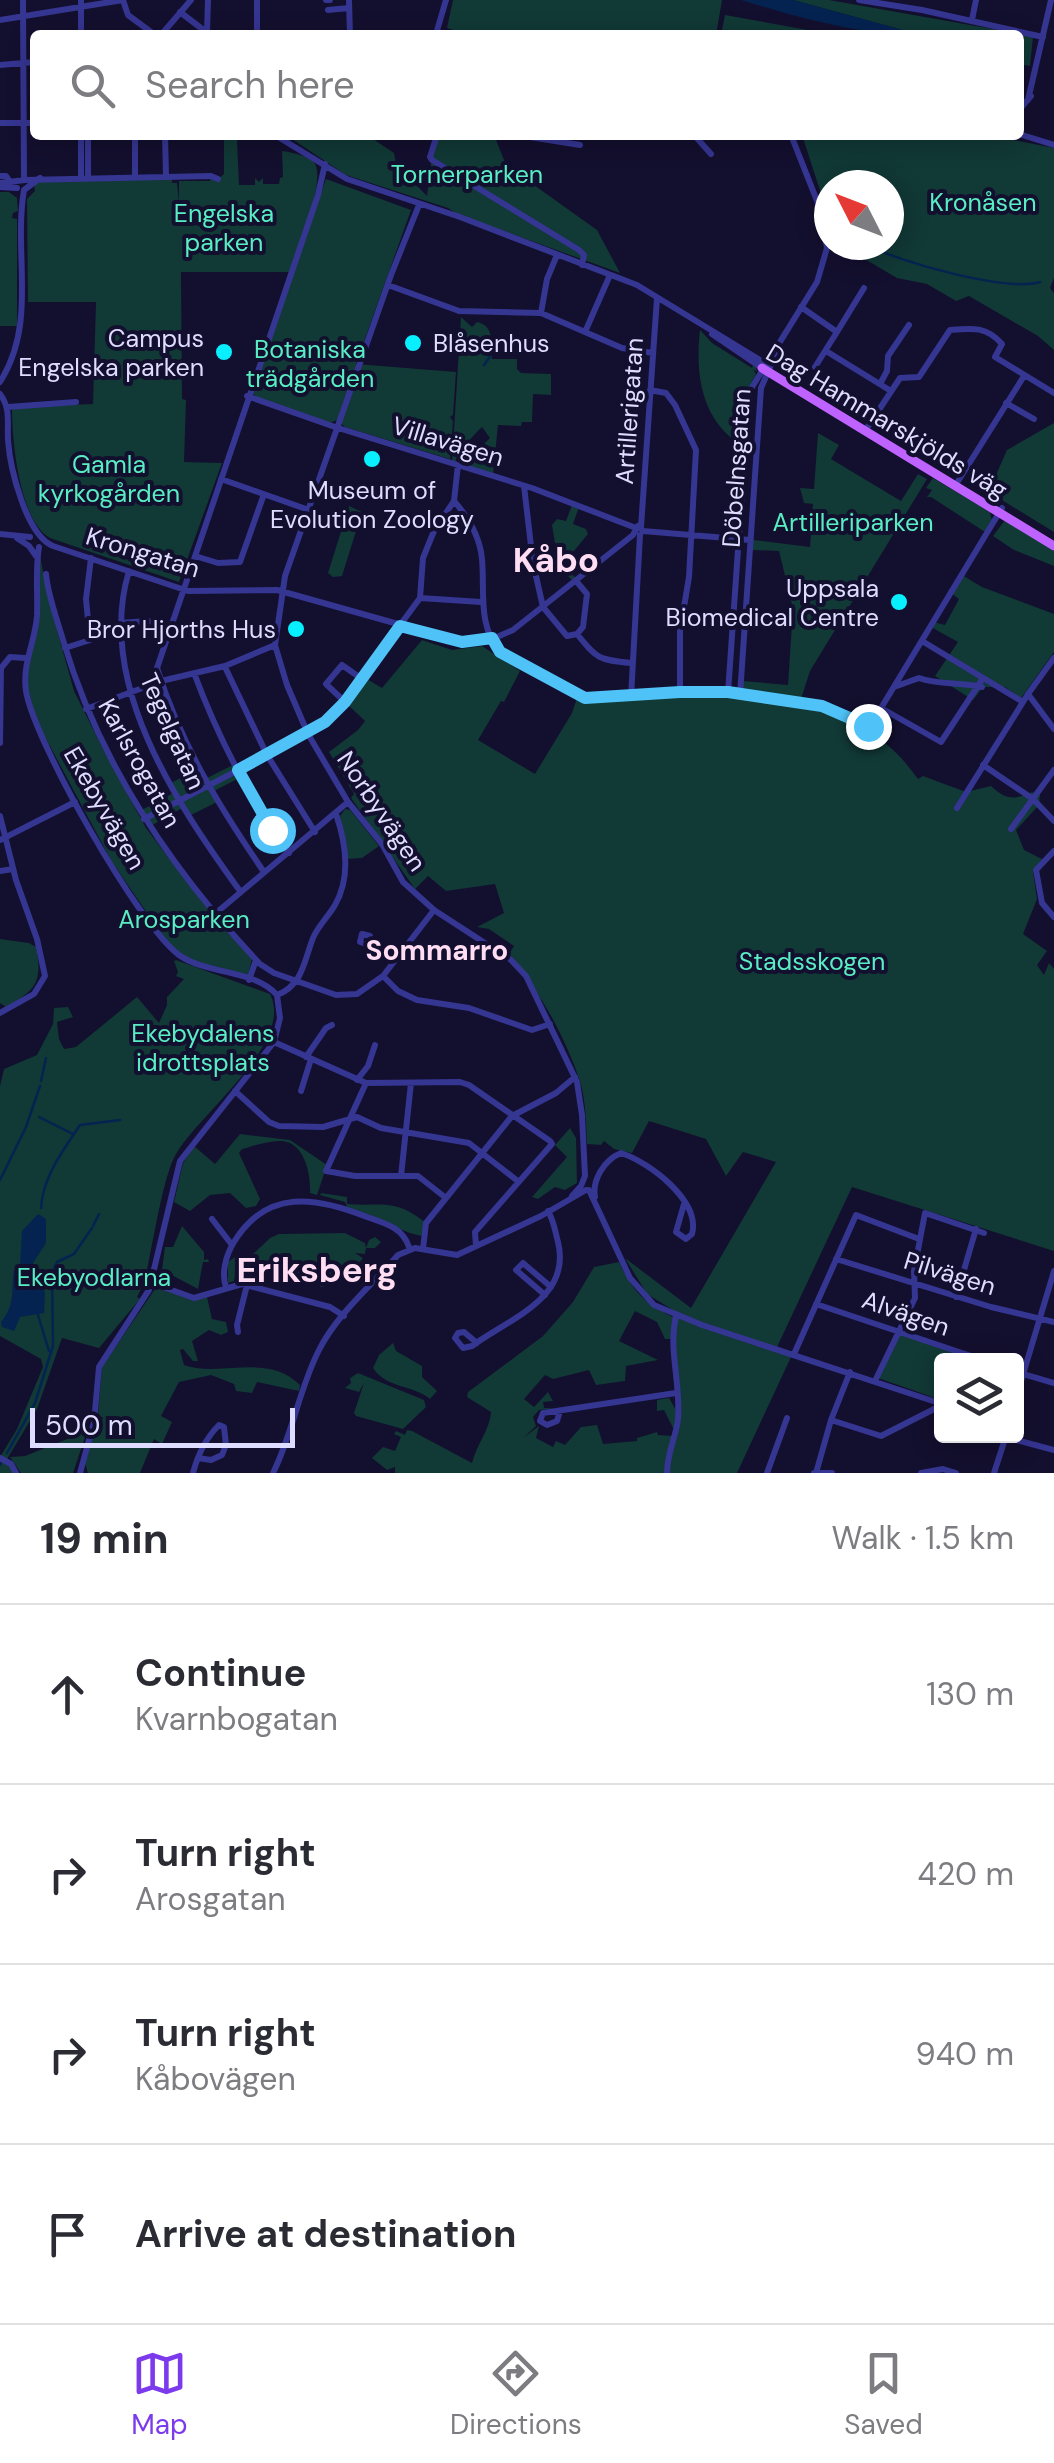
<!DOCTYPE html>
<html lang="en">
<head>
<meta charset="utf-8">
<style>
	body { margin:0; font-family:"DM Sans",sans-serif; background:#f2f2f3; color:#2b2b33 }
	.controls { position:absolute; right:30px; bottom:30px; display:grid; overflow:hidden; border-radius:10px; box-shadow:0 5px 25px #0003 }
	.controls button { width:90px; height:90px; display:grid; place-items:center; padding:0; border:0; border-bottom:2px solid #e1e1e2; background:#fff; color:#2b2b33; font:50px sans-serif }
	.compass { position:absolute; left:814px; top:170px; width:90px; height:90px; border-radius:50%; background:#fff; box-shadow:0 5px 25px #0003; rotate:312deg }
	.scale { position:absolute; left:30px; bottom:25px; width:265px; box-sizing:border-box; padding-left:10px; border:5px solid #dedcff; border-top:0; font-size:28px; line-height:35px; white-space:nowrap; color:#dedcff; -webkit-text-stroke:8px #130f2e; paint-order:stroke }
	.stop { position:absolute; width:30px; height:30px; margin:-22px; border:8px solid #4fc3f7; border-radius:50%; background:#fff }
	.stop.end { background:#4fc3f7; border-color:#fff; box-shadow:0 2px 10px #0008 }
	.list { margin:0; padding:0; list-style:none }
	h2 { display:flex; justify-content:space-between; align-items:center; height:130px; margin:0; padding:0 40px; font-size:42px }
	h2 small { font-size:32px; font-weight:400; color:#7c7c81 }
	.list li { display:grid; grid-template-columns:65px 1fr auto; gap:30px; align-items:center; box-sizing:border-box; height:180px; padding:0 40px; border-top:2px solid #e1e1e2 }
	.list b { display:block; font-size:38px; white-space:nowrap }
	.list p { margin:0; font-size:32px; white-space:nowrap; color:#7c7c81 }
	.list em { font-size:32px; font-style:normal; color:#7c7c81 }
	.icon { flex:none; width:55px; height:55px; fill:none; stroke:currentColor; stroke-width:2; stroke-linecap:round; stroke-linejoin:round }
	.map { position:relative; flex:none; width:1054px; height:1473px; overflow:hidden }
	.search { position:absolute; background:#fff; box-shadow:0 5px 25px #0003; left:30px; right:30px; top:30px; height:110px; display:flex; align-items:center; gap:25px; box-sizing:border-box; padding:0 35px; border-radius:10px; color:#7c7c81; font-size:38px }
	.sheet { height:850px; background:#fff }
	nav { display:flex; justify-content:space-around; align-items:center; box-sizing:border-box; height:140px; border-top:2px solid #e1e1e2; background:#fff; font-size:28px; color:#7c7c81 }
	nav a { display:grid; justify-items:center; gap:5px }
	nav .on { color:#7c3aed }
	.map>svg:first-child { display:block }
</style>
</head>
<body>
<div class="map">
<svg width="1054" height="1473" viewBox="0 0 1054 1473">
	<rect width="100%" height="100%" fill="#130f2e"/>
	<path fill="#113936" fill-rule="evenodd" d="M453 0H722L716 35H470L447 28Z
		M793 0H829L1026 35 1033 37 1030 66 1019 64V35H921Z
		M725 15 835 35H721Z
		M224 135H243L237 141 239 185H255V178L259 182 263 178V184H279L280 178 283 177 282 151C290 152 308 156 313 161 329 177 296 252 289 272H181L182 399 186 400 184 462 222 463 179 582 50 538C20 522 12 443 12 410L16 407 93 404 96 302H28L27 199 35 191 34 185 41 181 172 178V183H177L179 202V181H210L211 176 218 179 224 174Z
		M286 135H348L357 139 367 135 394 153 396 164 427 196 432 156 440 135H505V138L496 140 506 165 597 230 620 273 457 214 448 208 346 175Z
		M802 135H969L998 137 1054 148V278L1050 288 1054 293V350L1038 336 969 296 956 301 927 284 897 278 851 251 833 253 832 245H889V185H829V218Z
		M326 179 411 210 356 364 456 372 453 415 450 417 453 421 450 459 345 427 337 420 330 423 256 397 251 391Z
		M0 192H9L17 198 18 211 13 213 12 218 17 219V326H0Z
		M461 317 472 327 477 322C494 325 492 344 492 359H517V369L521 373 551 374V395L533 394 532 422H522L521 426 498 425 493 474 459 463C463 452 469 445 481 446L478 454 488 457 491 447 484 444 490 438 482 427C474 434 458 453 455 463L452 462Z
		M700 330 712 343 752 368 753 365 756 367 757 372 753 369 756 374 748 389 743 446C701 421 695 374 700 330Z
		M1054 423V532L969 480 996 475 1007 450Z
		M818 433 839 445 831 459 901 501 918 474 927 479 810 671 800 702 839 715 864 733C887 739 904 760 918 779L923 776 966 792 991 786C1006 800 1014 800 1032 792L1040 795 1039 805 1016 830 1024 850 1044 860 1033 872 1037 899 1023 934 1047 951 1037 965 1044 975 1049 963 1054 969V1251L852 1187 778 1345 776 1352 791 1357 737 1473H395V1467L387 1470 372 1458 383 1447 395 1451 401 1437 394 1434 396 1431 405 1435 407 1430 412 1431 472 1463C476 1445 490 1430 491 1412L467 1397 468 1392 543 1336 573 1302 594 1267 619 1262C631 1289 646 1305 673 1317L678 1313 647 1294 625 1258 691 1308 776 1162 743 1152 726 1176 706 1139 649 1121 632 1153 614 1149 604 1141 601 1145 587 1144C586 1124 586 1101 580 1081 564 1035 539 987 504 953L509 954 514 946 489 929 477 927 504 913 495 884 446 891 428 876 415 889 351 798 354 794 329 752 358 730 365 721 346 703 365 678 382 688 422 640 452 650 482 646 520 671 504 702 501 701 478 740 535 774 572 713 577 698 714 694 715 697 751 698 743 695V681L788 685 793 609 779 551 753 550V540L810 547 813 504 804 503 800 488 814 489ZM635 1311 657 1322 665 1339H671L676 1410 669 1398 657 1400V1411L664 1410 675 1432 673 1436 658 1435 657 1432 637 1438V1441L603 1444 597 1425 581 1427 565 1445 556 1441 553 1447 536 1438 539 1426 523 1438 536 1426 533 1417 539 1410 554 1408H544L543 1402 553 1401 548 1392 534 1407 524 1399 545 1375 553 1379 589 1370 596 1385 625 1381 626 1366 658 1360 619 1341Z
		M933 478 990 512 992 521 985 532 931 497H927L932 490 926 488Z
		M572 505 579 507 573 524 586 529 588 534 564 563 576 579 573 581 559 567 552 525 557 519 566 521Z
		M349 506 362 512 342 576 333 577 328 573Z
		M1005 520 1054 551V566L1014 550 993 536Z
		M40 555 47 594 74 691 103 749 146 828 217 921 252 959 248 975 194 961 178 952 167 942 112 862 37 722 28 689 27 665 32 651Z
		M962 575 982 587 1054 614V652L1021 698 1005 687H983L973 700 935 676 958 642 931 627 933 622 945 625 959 599 951 593Z
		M235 764 241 777 212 792 217 802 189 816 184 807 149 827 140 811 175 792 171 783 199 768 205 779Z
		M345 809 350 810 379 846 362 858 347 859 340 816Z
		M0 939 29 943 36 947C43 982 36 990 6 1007L0 1003Z
		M176 960 270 994C295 1042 200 1113 176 1154 162 1178 152 1252 144 1283L137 1297 140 1299 99 1348 62 1338 37 1409 6 1461 16 1473H0V1457L17 1429 43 1367 41 1359 0 1336V1086L4 1069 37 1055 53 1024 54 1008 68 1007 73 1017 57 1022 59 1039 64 1049 76 1047 137 997 159 1023 167 1005V997L184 979 176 976 178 972 174 961Z
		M570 1128 576 1138 577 1183 565 1190 555 1187 538 1199 532 1197 567 1157 555 1145Z
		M240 1134 290 1140 327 1165 317 1195 310 1193C311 1175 305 1143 282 1141 270 1140 253 1146 242 1149L239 1153 260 1199 256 1206 246 1208 230 1193 210 1195 190 1211 174 1202 183 1163 194 1146 215 1164Z
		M321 1193 347 1197V1204C379 1207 394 1197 426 1223L423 1236C402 1233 369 1215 347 1207L345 1202 320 1195Z
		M182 1226 204 1252V1260L208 1259 209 1262H203L198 1289 162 1270 165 1247H173Z
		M345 1233 365 1243 366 1248 369 1240 375 1237 381 1242 375 1248H366L365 1254 355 1253 363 1258 354 1270 361 1278 359 1280 353 1278 321 1287C305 1272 281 1267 260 1270L255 1263 252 1269 246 1268 247 1264 236 1271 234 1281 228 1283V1262L235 1257 249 1258 270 1238 279 1234Z
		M157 1286 172 1292 207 1297 212 1319 226 1322 228 1332 221 1335 209 1330 192 1341 198 1361H193L183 1349 180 1350 184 1365C222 1378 267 1352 300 1385L299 1391 257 1382 252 1393 236 1391 234 1384 211 1375 179 1382 161 1416 172 1422 162 1444 154 1439 140 1473H88L84 1460 97 1418 104 1419 98 1414 102 1367Z
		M899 1332 965 1354 963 1360H942L941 1400 878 1378Z
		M393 1343 396 1351 422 1366V1377L437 1391 430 1399C414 1385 387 1389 373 1368L379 1355Z
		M358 1373 424 1400 426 1407 403 1429 356 1416 354 1413 364 1383 359 1392 345 1388 351 1383 350 1378Z
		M87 1431 73 1473H21L10 1457 25 1456Z"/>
	<path fill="#052351" d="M741 0H793L921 35C859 35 800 18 741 0Z
		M38 1214 46 1219V1243L33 1263 45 1293 44 1313 20 1317 14 1331 2 1327 1 1322C16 1304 11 1291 14 1270L20 1266 22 1231Z"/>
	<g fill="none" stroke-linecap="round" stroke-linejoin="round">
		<path stroke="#052351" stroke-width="2.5" d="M867 245C900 262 1005 292 1040 282
			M849 246 861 245
			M484 365 491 355
			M41 1081 46 1058
			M39 1117 73 1134
			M0 1180 26 1127 40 1086
			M41 1208C43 1176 63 1151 80 1125L120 1120
			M93 1226 99 1214
			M57 1262 74 1254 92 1228
			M38 1315 49 1351
			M7 1453 35 1403 53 1346 52 1274 56 1264
			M0 1465 1 1462"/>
		<path stroke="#353592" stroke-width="6" d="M23 0 24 179
			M123 0 128 15 155 35
			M257 0V35
			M326 0H330
			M349 0 350 35
			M859 0 922 10 1043 37
			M328 10 349 8
			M180 12 210 35
			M0 20 123 0
			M972 20 976 0
			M207 32 208 0
			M436 34 446 0
			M81 35V0
			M161 35 191 0
			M0 65 35 62
			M1028 100 1051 0
			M1019 110 1031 96
			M0 123H35
			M1019 134 1054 145
			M88 135V177
			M135 135V177
			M165 135 166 176
			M275 135 347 179 460 217 637 285 765 363
			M437 135 430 157 432 160 579 250 584 255 582 265
			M694 135 711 154
			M524 136 580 145
			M0 176H6L10 182
			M81 177V135
			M25 180 211 176 218 179
			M0 183 25 180
			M0 187 17 188
			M419 205 391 275 285 576 275 645 287 685 308 734 348 802 382 844 403 882 434 910 511 960 526 976 577 1082 582 1115 585 1176 581 1186 572 1196
			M388 285 459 311 541 313 622 348 653 353
			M801 307 837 332 815 367
			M541 313 547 279 557 255
			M585 332 610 275
			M837 332 864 288
			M712 334 762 368
			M826 351 891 391
			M0 382C38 322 13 255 24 190L40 178
			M880 384 887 371 888 356 909 325
			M650 390 666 393 675 405 696 450 689 577 680 631V692
			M0 394C11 408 7 423 8 440 10 468 26 535 53 546L188 591 277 590 462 642 497 637 513 630 633 535 638 526 643 531 750 540
			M247 396 335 427 532 488 636 528
			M1006 403 1034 419
			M8 407 76 402
			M865 431 900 378 919 377 950 330C972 328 986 326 1002 344L995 357 1054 393
			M458 465 454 501C468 517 480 537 482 559 485 591 477 626 501 653L585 699 680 692 728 693 822 706 842 713 863 727 872 723 1002 508
			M221 479 309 510
			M524 486 533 563 543 607 567 636 577 634C597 659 599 660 631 663
			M955 486 1024 376
			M641 527 657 298
			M0 534 30 537
			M17 538 29 546 36 556
			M39 547C35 570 38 593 37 616 35 643 22 663 26 691 34 741 139 926 179 955 207 975 254 969 277 995
			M195 556 218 563 240 562 264 494
			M129 571C95 683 177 804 240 891
			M46 574C48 596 57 619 63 640 99 762 173 872 260 964L274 973 336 995 357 994 383 976 434 910
			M420 598 481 602
			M121 623 147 621 170 626
			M90 631 121 626
			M577 634 583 627 587 594 577 582
			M922 641 1023 702
			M65 648 90 640 86 599 91 558
			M225 667 267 755 315 832
			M194 673C218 737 249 798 289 853
			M894 687 919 678C938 685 961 682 982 687
			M728 693 749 392 817 282 827 248 821 211 791 135
			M1028 694 1054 729
			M740 695 761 388 778 349
			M631 697 640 535
			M345 702 326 684 342 665 362 679
			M881 708 941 742 983 678
			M86 709 161 681 225 666 275 645
			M0 743 1 668 10 657 25 658
			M983 765 1033 799 1054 821
			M957 808 1028 694 1054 658
			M0 816 16 880 37 939 45 976 34 994 0 1013
			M144 819 308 734 336 712 420 598 423 558 434 531 454 501
			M1011 829 1054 770
			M0 840 75 802
			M1054 851 1036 870 1042 903 1054 917
			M0 871 13 869
			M264 872C220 808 180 743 157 668L318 195 325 164
			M216 913 348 802
			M370 941V936L362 934 360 942 366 944 370 941 401 954
			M383 976 398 991 417 1000 469 1008 532 1030 550 1024
			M249 980 256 960
			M277 995C303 985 304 961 313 938 318 926 328 917 335 905 351 877 346 843 336 814
			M274 1042 366 1083 460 1082 469 1085 550 1141 552 1144 475 1232 476 1246
			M306 1057 326 1028 332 1025
			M357 1080 368 1066 375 1045
			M366 1083 326 1171 355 1176H418L446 1198
			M235 1091 269 1122 279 1126 323 1127 357 1117 381 1128 469 1143 519 1182
			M301 1091 311 1059
			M401 1176 411 1083
			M589 1190 630 1278 654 1305 702 1325 942 1404
			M595 1197C592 1180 604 1160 621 1153 649 1162 701 1201 692 1234L686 1239 676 1232 684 1204
			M212 1219 232 1245
			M423 1249 426 1223 512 1116 556 1093 575 1077
			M836 1259 991 1307 1054 1322
			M152 1283 194 1298 242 1284 330 1307 344 1316
			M226 1287C221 1273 226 1255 234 1242 267 1188 317 1197 367 1217 386 1224 402 1227 409 1247
			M545 1295 516 1270 523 1263 551 1287
			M956 1297 976 1229
			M816 1304 983 1360
			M238 1332 237 1325 247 1285
			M477 1343 464 1332 458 1333 455 1338 463 1348 472 1346C508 1319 572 1299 558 1242 555 1231 554 1221 548 1211
			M794 1354 856 1215 919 1239
			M1016 1372 1054 1383
			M875 1381 915 1298 914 1271 925 1213 984 1233
			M1016 1398 1054 1271
			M560 1411 557 1421 547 1425 540 1421 543 1413 676 1393
			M831 1420 881 1436 942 1405
			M1002 1436 1054 1450
			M0 1458 11 1464 16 1473
			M80 1473 94 1422 99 1367 149 1290 180 1161 274 1042 280 1018 277 995
			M193 1473C198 1454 205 1439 219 1425L224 1427 226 1445 222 1455 211 1460 198 1458
			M273 1473C293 1433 299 1389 319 1350 337 1314 372 1285 398 1255L415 1248 457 1255 541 1216 586 1190
			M667 1473C667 1453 676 1437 678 1419 681 1383 668 1350 676 1316
			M767 1473 787 1418
			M814 1473H832
			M816 1473 831 1420 850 1372
			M921 1473 943 1469 956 1473
			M994 1473 1006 1436"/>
		<path stroke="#be63ff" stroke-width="9" d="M762 368 1054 546"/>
	</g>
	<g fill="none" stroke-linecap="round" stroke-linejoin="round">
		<path stroke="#4fc3f7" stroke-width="12" d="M272 830 238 770 325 722 345 702 400 626 462 642 492 638 500 652 585 698 680 692H728L822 706 868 726"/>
	</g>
	<g fill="#08f0ff" stroke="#130f2e" stroke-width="4">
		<circle cx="413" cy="343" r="10"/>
		<circle cx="224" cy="352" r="10"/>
		<circle cx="372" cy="459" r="10"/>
		<circle cx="899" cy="602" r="10"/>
		<circle cx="296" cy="629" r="10"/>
	</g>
	<g text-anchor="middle" stroke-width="8" stroke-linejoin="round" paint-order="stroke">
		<g font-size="25" fill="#59edc3" stroke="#130f2e">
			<text x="467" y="183">Tornerparken</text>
			<text x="983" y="211">Kronåsen</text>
			<text x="224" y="222">Engelska<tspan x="224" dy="29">parken</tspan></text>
			<text x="310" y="358">Botaniska<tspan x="310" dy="29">trädgården</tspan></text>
			<text x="109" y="473">Gamla<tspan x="109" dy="29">kyrkogården</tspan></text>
			<text x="853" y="531">Artilleriparken</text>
			<text x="184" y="928">Arosparken</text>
			<text x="812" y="970">Stadsskogen</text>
			<text x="203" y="1042">Ekebydalens<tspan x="203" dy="29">idrottsplats</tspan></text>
			<text x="94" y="1286">Ekebyodlarna</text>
		</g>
		<g font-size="25" fill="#dedcff" stroke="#130f2e" text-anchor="end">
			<text x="204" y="347">Campus<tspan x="204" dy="29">Engelska parken</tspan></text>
			<text x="433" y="352" text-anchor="start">Blåsenhus</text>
			<text x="372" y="499" text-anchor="middle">Museum of<tspan x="372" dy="29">Evolution Zoology</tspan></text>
			<text x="879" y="597">Uppsala<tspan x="879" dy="29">Biomedical Centre</tspan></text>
			<text x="276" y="638">Bror Hjorths Hus</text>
		</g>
		<g font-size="25" fill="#dedcff" stroke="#130f2e">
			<text transform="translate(629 411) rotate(-86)" y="9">Artillerigatan</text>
			<text transform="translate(887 421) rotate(31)" y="9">Dag Hammarskjölds väg</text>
			<text transform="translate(448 441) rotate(17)" y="9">Villavägen</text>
			<text transform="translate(736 468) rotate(-86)" y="9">Döbelnsgatan</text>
			<text transform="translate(143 552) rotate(17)" y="9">Krongatan</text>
			<text transform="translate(173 731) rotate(66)" y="9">Tegelgatan</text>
			<text transform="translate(140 763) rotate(61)" y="9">Karlsrogatan</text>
			<text transform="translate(105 808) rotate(60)" y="9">Ekebyvägen</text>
			<text transform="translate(382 811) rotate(56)" y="9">Norbyvägen</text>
			<text transform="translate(950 1273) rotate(17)" y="9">Pilvägen</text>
			<text transform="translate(906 1313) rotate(19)" y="9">Alvägen</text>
		</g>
		<g font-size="28" font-weight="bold" fill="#ffdef4" stroke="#130f2e">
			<text x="437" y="960">Sommarro</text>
		</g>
		<g font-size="35" font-weight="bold" fill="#ffdef4" stroke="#130f2e">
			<text x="556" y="572">Kåbo</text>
			<text x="317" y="1282">Eriksberg</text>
		</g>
	</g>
</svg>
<div class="controls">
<button><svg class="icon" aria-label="layers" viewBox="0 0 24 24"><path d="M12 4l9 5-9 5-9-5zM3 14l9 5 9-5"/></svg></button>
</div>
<svg class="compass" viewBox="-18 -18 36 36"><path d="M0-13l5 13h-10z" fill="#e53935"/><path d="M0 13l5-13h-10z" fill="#7c7c81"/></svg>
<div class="scale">500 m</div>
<div class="stop" style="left:272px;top:830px"></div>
<div class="stop end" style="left:868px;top:726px"></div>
<div class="search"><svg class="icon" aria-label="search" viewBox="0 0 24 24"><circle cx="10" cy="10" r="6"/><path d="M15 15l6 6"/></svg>Search here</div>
</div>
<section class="sheet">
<h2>19 min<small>Walk · 1.5 km</small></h2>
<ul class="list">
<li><svg class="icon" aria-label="ahead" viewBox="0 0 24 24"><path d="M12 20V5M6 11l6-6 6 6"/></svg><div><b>Continue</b><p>Kvarnbogatan</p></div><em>130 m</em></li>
<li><svg class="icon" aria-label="right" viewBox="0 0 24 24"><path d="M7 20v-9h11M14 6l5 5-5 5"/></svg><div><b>Turn right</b><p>Arosgatan</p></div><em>420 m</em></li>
<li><svg class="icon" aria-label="right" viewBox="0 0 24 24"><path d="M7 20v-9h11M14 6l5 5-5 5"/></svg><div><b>Turn right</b><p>Kåbovägen</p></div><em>940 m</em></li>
<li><svg class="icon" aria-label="arrive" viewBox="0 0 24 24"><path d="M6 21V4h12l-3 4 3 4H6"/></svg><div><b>Arrive at destination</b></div></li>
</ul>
</section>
<nav>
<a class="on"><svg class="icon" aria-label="map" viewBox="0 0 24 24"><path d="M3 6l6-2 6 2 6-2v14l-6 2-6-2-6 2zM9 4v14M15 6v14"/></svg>Map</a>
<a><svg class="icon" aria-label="directions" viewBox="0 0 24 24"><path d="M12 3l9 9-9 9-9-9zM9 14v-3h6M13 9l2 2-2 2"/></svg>Directions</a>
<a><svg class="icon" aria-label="saved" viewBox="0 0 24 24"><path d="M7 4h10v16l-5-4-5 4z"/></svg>Saved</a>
</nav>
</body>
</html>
